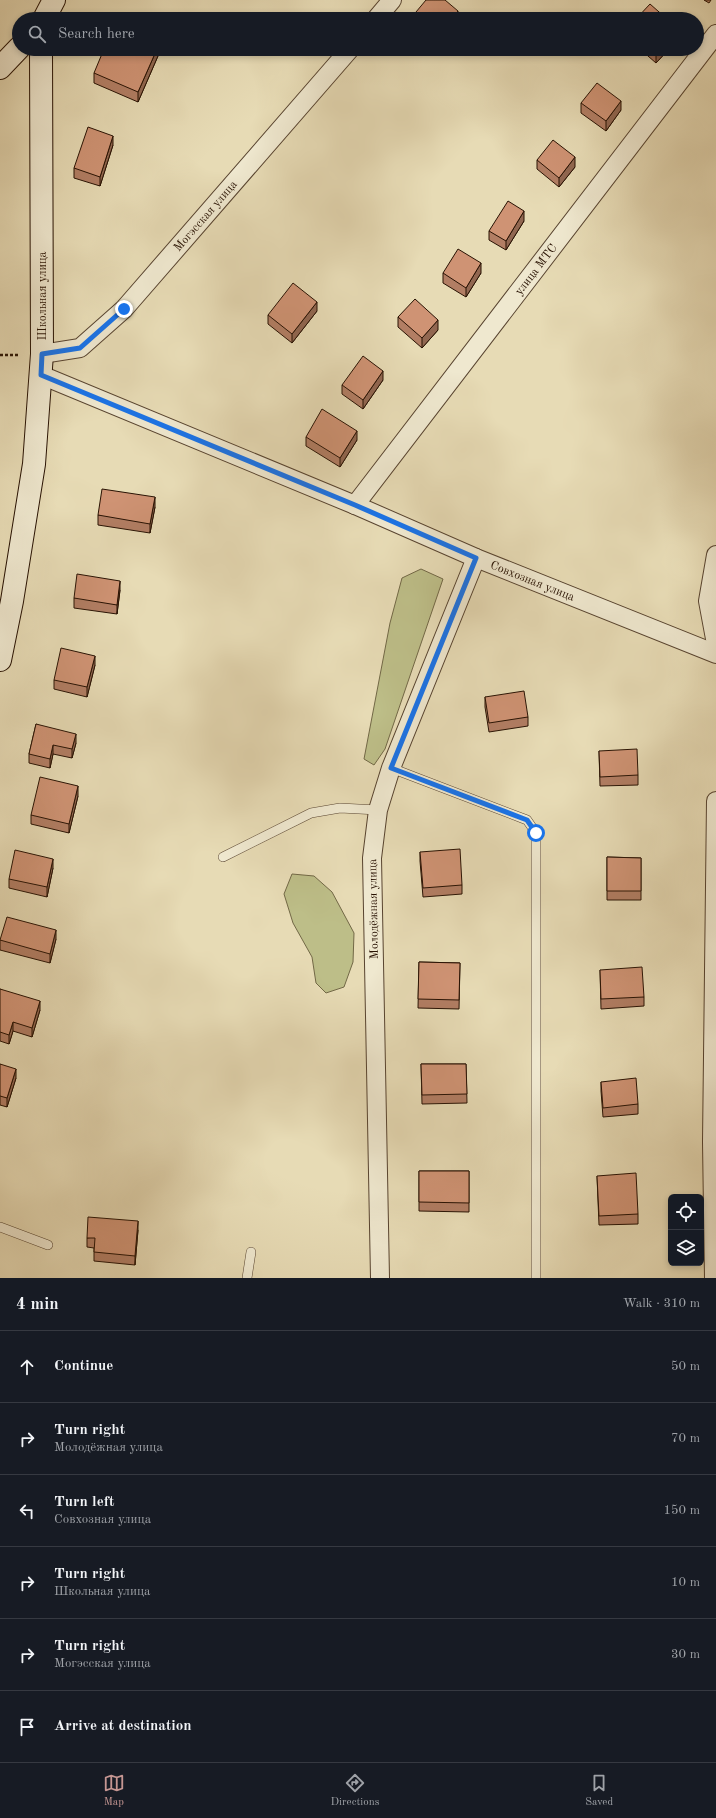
<!DOCTYPE html>
<html lang="en">
<head>
<meta charset="utf-8">
<style>
	body { margin:0; font-family:"Old Standard TT",serif; background:#20242c; color:#f1f3f6 }
	.controls { position:absolute; right:12px; bottom:12px; display:grid; overflow:hidden; border-radius:6px; box-shadow:0 2px 6px #0003 }
	.controls button { width:36px; height:36px; display:grid; place-items:center; padding:0; border:0; border-bottom:1px solid #363941; background:#171b24; color:#f1f3f6; font:20px sans-serif }
	.stop { position:absolute; width:12px; height:12px; margin:-9px; border:3px solid #1a73e8; border-radius:50%; background:#fff }
	.stop.end { background:#1a73e8; border-color:#fff; box-shadow:0 1px 4px #0008 }
	.list { margin:0; padding:0; list-style:none }
	h2 { display:flex; justify-content:space-between; align-items:center; height:52px; margin:0; padding:0 16px; font-size:17px }
	h2 small { font-size:13px; font-weight:400; color:#9ea1a6 }
	.list li { display:grid; grid-template-columns:26px 1fr auto; gap:12px; align-items:center; box-sizing:border-box; height:72px; padding:0 16px; border-top:1px solid #363941 }
	.list b { display:block; font-size:15px; white-space:nowrap }
	.list p { margin:0; font-size:13px; white-space:nowrap; color:#9ea1a6 }
	.list em { font-size:13px; font-style:normal; color:#9ea1a6 }
	.icon { flex:none; width:22px; height:22px; fill:none; stroke:currentColor; stroke-width:2; stroke-linecap:round; stroke-linejoin:round }
	.map { position:relative; flex:none; width:716px; height:1278px; overflow:hidden }
	.search { position:absolute; background:#171b24; box-shadow:0 2px 6px #0003; left:12px; right:12px; top:12px; height:44px; display:flex; align-items:center; gap:10px; box-sizing:border-box; padding:0 14px; border-radius:22px; color:#9ea1a6; font-size:15px }
	.sheet { height:484px; background:#171b24 }
	nav { display:flex; justify-content:space-around; align-items:center; box-sizing:border-box; height:56px; border-top:1px solid #363941; background:#171b24; font-size:11px; color:#9ea1a6 }
	nav a { display:grid; justify-items:center; gap:2px }
	nav .on { color:#c59692 }
	.map>svg:first-child { display:block }
</style>
</head>
<body>
<div class="map">
<svg width="716" height="1278" viewBox="0 0 716 1278">
	<rect width="100%" height="100%" fill="#e7dbb5"/>
	<filter id="stains"><feTurbulence type="fractalNoise" baseFrequency=".005" numOctaves="4"/><feColorMatrix values="0 0 0 0 .2 0 0 0 0 .09 0 0 0 0 .02 0 0 0 .5 -.17"/></filter>
	<radialGradient id="worn" r=".72"><stop offset=".6" stop-color="#630" stop-opacity="0"/><stop offset="1" stop-color="#630" stop-opacity=".3"/></radialGradient>
	<path fill="#bdbe88" stroke="#726846" d="M421 569 443 579 385 749 374 765 364 759 390 623 402 578Z
		M292 874 314 876 332 892 354 933 353 962 344 987 326 993 316 983 312 957 293 923 284 894Z"/>
	<g fill="none" stroke-linecap="round" stroke-linejoin="round">
		<g stroke="#584430" stroke-width="10">
			<path id="lane" d="M391 768 527 820 536 833V1278
				M223 857 311 813 340 808 378 810
				M0 1227 48 1245
				M247 1278 251 1252"/>
		</g>
		<g stroke="#584430" stroke-width="20">
			<g id="street">
				<path d="M376 19 392 0"/>
				<path id="s1" d="M42 354 80 348 124 309 350 49"/>
				<path id="s2" d="M41 375 355 505 476 558 716 654"/>
				<path id="s3" d="M355 505 716 34"/>
				<path d="M716 555 708 601 716 644"/>
				<path d="M380 1278 372 858 378 810 391 768 476 558"/>
				<path d="M714 1278 712 1142 716 801"/>
			</g>
		</g>
		<g stroke="#281203" stroke-width="24">
			<path id="secondary" d="M44 19 54 0
				M0 68 19 48
				M0 660 12 601 34 464 42 354 41 49"/>
		</g>
		<path stroke="#281203" stroke-width="2.5" stroke-dasharray="3 2" stroke-linecap="butt" d="M0 355H20"/>
		<use href="#lane" stroke="#efe8cf" stroke-width="9"/>
		<use href="#street" stroke="#efe8cf" stroke-width="18"/>
		<use href="#secondary" stroke="#efe8cf" stroke-width="22"/>
	</g>
	<path fill="#b27e64" stroke="#281203" d="M704 0H711L709 3Z
		M161 49 138 102 94 83V73Z
		M640 49H669L656 63Z
		M581 103 621 110 606 131 581 113Z
		M113 145 100 186 74 178V168Z
		M537 160 575 167 559 187 537 169Z
		M524 221 506 250 489 240V231Z
		M443 273H481L466 297 443 283Z
		M317 311 292 343 268 324V315Z
		M398 317 438 330 422 348 398 327Z
		M383 380 363 409 342 394V385Z
		M306 437 357 440 340 467 306 446Z
		M155 507 150 533 98 525V515Z
		M120 590 117 614 74 608V598Z
		M95 665 87 697 54 689V680Z
		M485 697 528 717V726L489 732 485 707Z
		M36 724 76 743 72 758 53 754 50 768 29 763V754Z
		M599 751 638 775V785L600 786Z
		M78 796 69 833 31 824V815Z
		M420 852 462 885V894L423 897 420 861Z
		M607 857 641 858V900H607Z
		M53 868 47 897 9 888V879Z
		M56 939 50 963 0 950V940Z
		M419 962 460 963 459 1009 418 1008Z
		M600 970 644 997V1006L601 1009Z
		M0 989 40 1010 32 1037 13 1031 9 1044 0 1041Z
		M0 1064 16 1078 7 1107 0 1105Z
		M421 1064H466L467 1103 422 1104Z
		M601 1082 638 1104V1114L603 1117 601 1091Z
		M419 1171H469V1212L419 1211Z
		M597 1176 638 1214V1224L599 1225Z
		M138 1230 135 1265 94 1261V1248L87 1247V1238Z"/>
	<path fill="#916751" stroke="#281203" d="M458 11V19H451Z
		M157 49H161L138 102V92Z
		M661 49H669L656 63V54Z
		M621 101V110L606 131V121Z
		M113 136V145L100 186V177Z
		M575 157V167L559 187V178Z
		M524 211V221L506 250V241Z
		M481 263V273L466 297V288Z
		M317 302V311L292 343V334Z
		M438 320V330L422 348V338Z
		M383 371V380L363 409V400Z
		M357 431V440L340 467V458Z
		M155 497V507L150 533V524Z
		M120 581V590L117 614V605Z
		M95 656V665L87 697V687Z
		M76 734V743L72 758V749Z
		M53 745V754L50 768V759Z
		M78 786V796L69 833V824Z
		M53 859V868L47 897V887Z
		M56 930V939L50 963V954Z
		M40 1001V1010L32 1037V1028Z
		M13 1022V1031L9 1044V1035Z
		M16 1069V1078L7 1107V1098Z
		M138 1221V1230L135 1265V1256Z"/>
	<path fill="#cf9374" stroke="#281203" d="M426 0H445L458 11 451 19H412L411 18Z
		M650 4 667 19H636Z
		M119 13 134 19H117Z
		M104 49H157L138 92 94 73Z
		M650 49H661L656 54Z
		M597 83 621 101 606 121 581 103Z
		M88 127 113 136 100 177 74 168Z
		M553 140 575 157 559 178 537 160Z
		M508 201 524 211 506 241 489 231Z
		M458 249 481 263 466 288 443 273Z
		M293 283 317 302 292 334 268 315Z
		M415 299 438 320 422 338 398 317Z
		M363 356 383 371 363 400 342 385Z
		M322 409 357 431 340 458 306 437Z
		M102 489 155 497 150 524 98 515Z
		M77 574 120 581 117 605 74 598Z
		M61 648 95 656 87 687 54 680Z
		M524 691 528 717 489 723 485 697Z
		M36 724 76 734 72 749 53 745 50 759 29 754Z
		M637 749 638 775 600 777 599 751Z
		M40 777 78 786 69 824 31 815Z
		M460 849 462 885 423 888 420 852Z
		M15 850 53 859 47 887 9 879Z
		M607 857 641 858V891H607Z
		M7 917 56 930 50 954 0 940Z
		M419 962 460 963 459 1000 418 999Z
		M642 967 644 997 601 999 600 970Z
		M0 989 40 1001 32 1028 13 1022 9 1035 0 1032Z
		M0 1064 16 1069 7 1098 0 1096Z
		M421 1064H466L467 1094 422 1095Z
		M636 1078 638 1104 603 1108 601 1082Z
		M419 1171H469V1203L419 1202Z
		M636 1173 638 1214 599 1216 597 1176Z
		M88 1217 138 1221 135 1256 94 1252 95 1238H87Z"/>
	<g fill="none" stroke-linecap="round" stroke-linejoin="round">
		<path stroke="#1a73e8" stroke-width="5" d="M124 309 80 348 42 354 41 375 355 505 476 558 391 768 527 820 536 833"/>
	</g>
	<g text-anchor="middle" stroke-width="3" stroke-linejoin="round" paint-order="stroke">
		<g font-size="12" fill="#281203" stroke="#efe8cf">
			<text dy="4" stroke="none"><textPath href="#s1" startOffset="221">Могэсская улица</textPath></text>
			<text dy="4" stroke="none"><textPath href="#s3" startOffset="297">улица МТС</textPath></text>
			<text transform="translate(42 296) rotate(-90)" y="4">Школьная улица</text>
			<text dy="4" stroke="none"><textPath href="#s2" startOffset="533">Совхозная улица</textPath></text>
			<text transform="translate(373 909) rotate(-91)" y="4">Молодёжная улица</text>
		</g>
	</g>
	<rect width="100%" height="100%" filter="url(#stains)"/>
	<rect width="100%" height="100%" fill="url(#worn)"/>
</svg>
<div class="controls">
<button><svg class="icon" aria-label="locate" viewBox="0 0 24 24"><circle cx="12" cy="12" r="6"/><path d="M12 2v4M12 18v4M2 12h4M18 12h4"/></svg></button>
<button><svg class="icon" aria-label="layers" viewBox="0 0 24 24"><path d="M12 4l9 5-9 5-9-5zM3 14l9 5 9-5"/></svg></button>
</div>
<div class="stop" style="left:536px;top:833px"></div>
<div class="stop end" style="left:124px;top:309px"></div>
<div class="search"><svg class="icon" aria-label="search" viewBox="0 0 24 24"><circle cx="10" cy="10" r="6"/><path d="M15 15l6 6"/></svg>Search here</div>
</div>
<section class="sheet">
<h2>4 min<small>Walk · 310 m</small></h2>
<ul class="list">
<li><svg class="icon" aria-label="ahead" viewBox="0 0 24 24"><path d="M12 20V5M6 11l6-6 6 6"/></svg><div><b>Continue</b></div><em>50 m</em></li>
<li><svg class="icon" aria-label="right" viewBox="0 0 24 24"><path d="M7 20v-9h11M14 6l5 5-5 5"/></svg><div><b>Turn right</b><p>Молодёжная улица</p></div><em>70 m</em></li>
<li><svg class="icon" aria-label="left" viewBox="0 0 24 24"><path d="M17 20v-9H6M10 6l-5 5 5 5"/></svg><div><b>Turn left</b><p>Совхозная улица</p></div><em>150 m</em></li>
<li><svg class="icon" aria-label="right" viewBox="0 0 24 24"><path d="M7 20v-9h11M14 6l5 5-5 5"/></svg><div><b>Turn right</b><p>Школьная улица</p></div><em>10 m</em></li>
<li><svg class="icon" aria-label="right" viewBox="0 0 24 24"><path d="M7 20v-9h11M14 6l5 5-5 5"/></svg><div><b>Turn right</b><p>Могэсская улица</p></div><em>30 m</em></li>
<li><svg class="icon" aria-label="arrive" viewBox="0 0 24 24"><path d="M6 21V4h12l-3 4 3 4H6"/></svg><div><b>Arrive at destination</b></div></li>
</ul>
</section>
<nav>
<a class="on"><svg class="icon" aria-label="map" viewBox="0 0 24 24"><path d="M3 6l6-2 6 2 6-2v14l-6 2-6-2-6 2zM9 4v14M15 6v14"/></svg>Map</a>
<a><svg class="icon" aria-label="directions" viewBox="0 0 24 24"><path d="M12 3l9 9-9 9-9-9zM9 14v-3h6M13 9l2 2-2 2"/></svg>Directions</a>
<a><svg class="icon" aria-label="saved" viewBox="0 0 24 24"><path d="M7 4h10v16l-5-4-5 4z"/></svg>Saved</a>
</nav>
</body>
</html>
